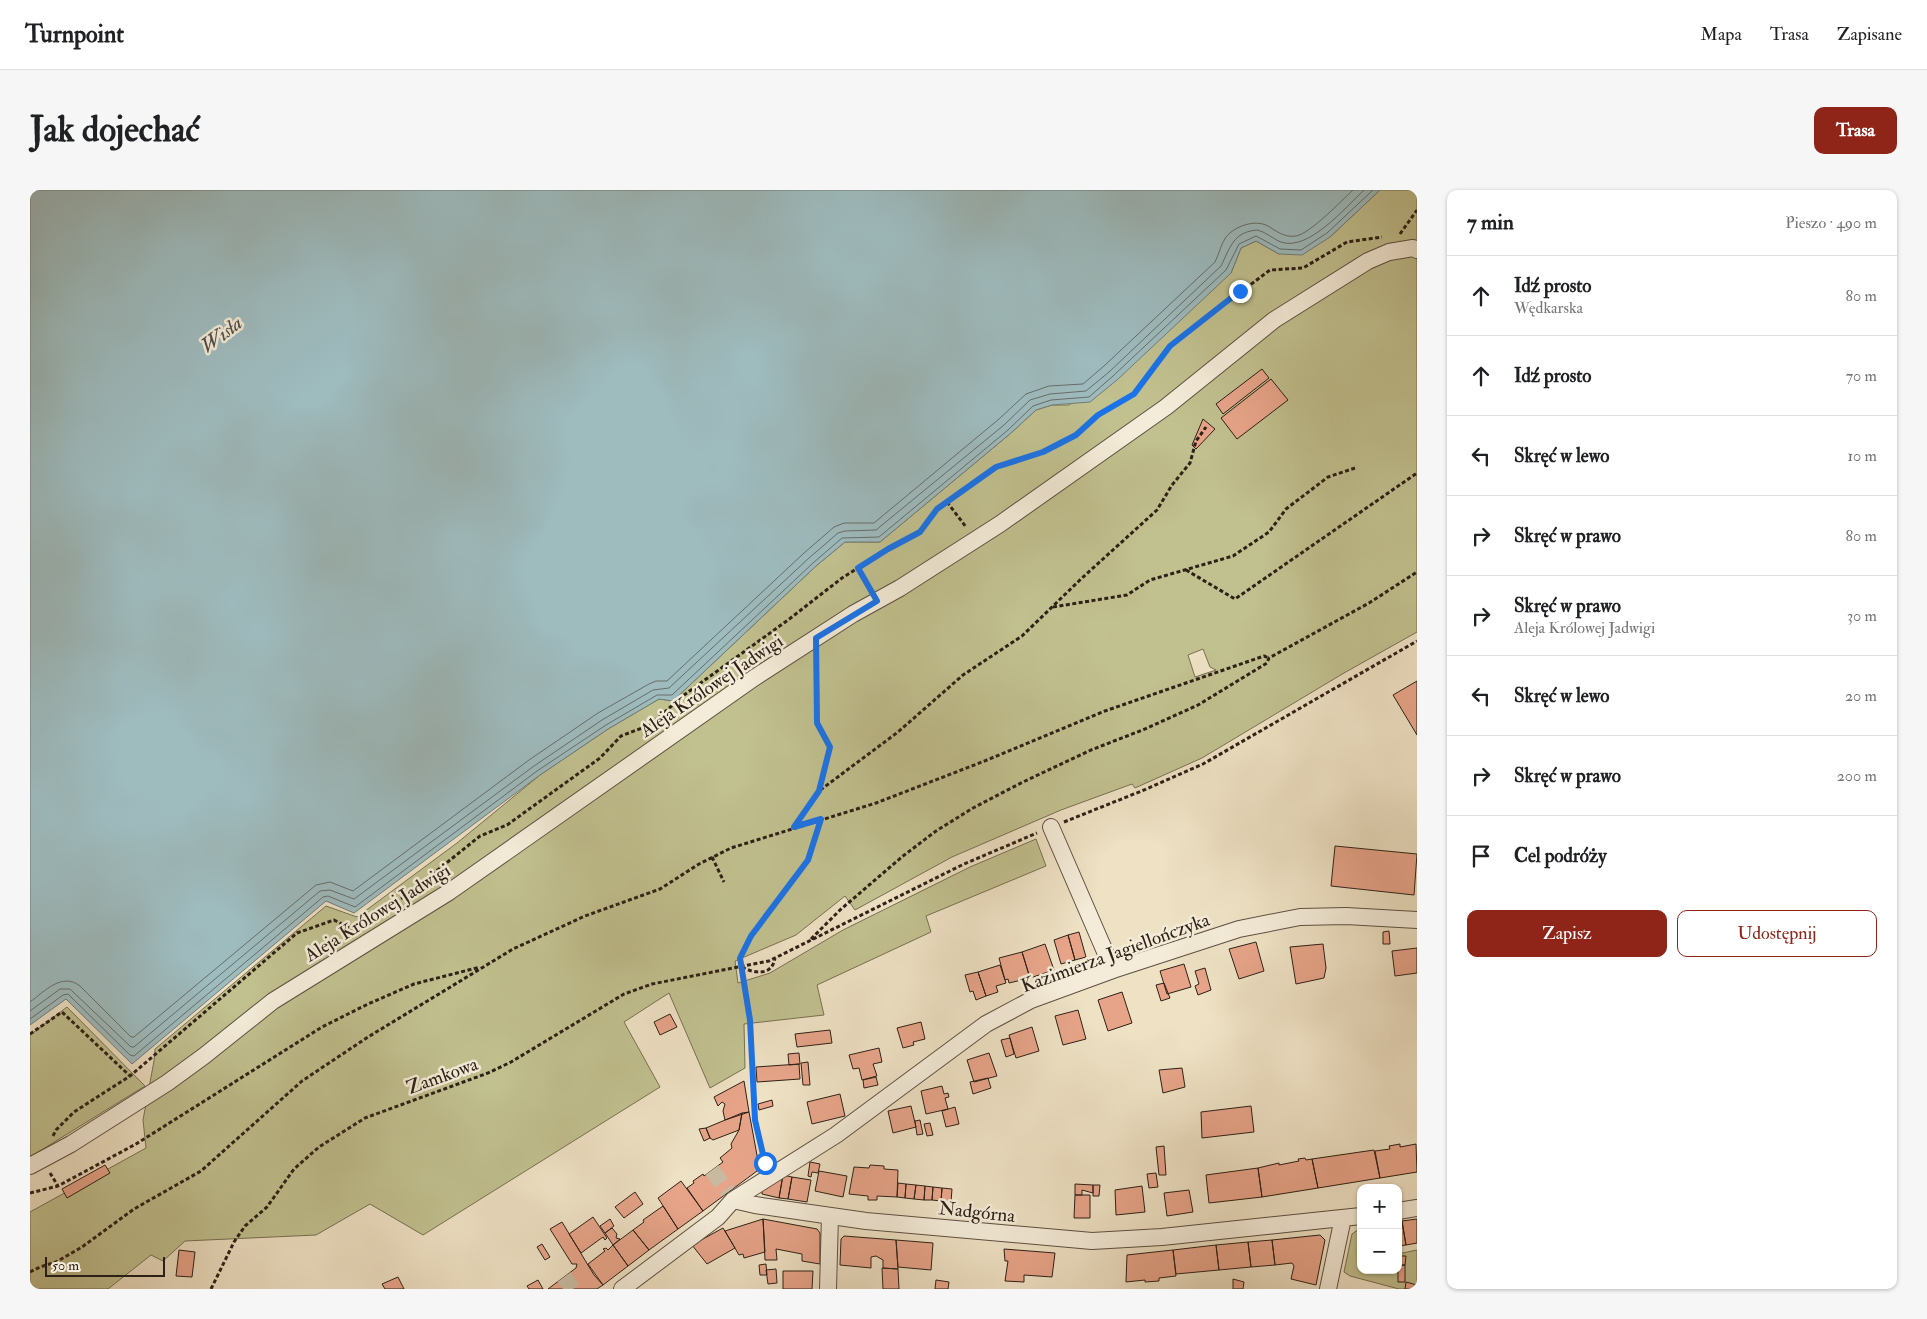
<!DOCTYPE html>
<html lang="pl">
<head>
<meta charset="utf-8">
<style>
	body { margin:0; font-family:"IM FELL Double Pica",serif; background:#f6f6f6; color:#202124 }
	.controls { position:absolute; right:15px; bottom:15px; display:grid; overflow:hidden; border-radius:10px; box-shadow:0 1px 4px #0004 }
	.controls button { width:45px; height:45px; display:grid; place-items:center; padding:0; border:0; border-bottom:1px solid #e0e0e0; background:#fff; color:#202124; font:25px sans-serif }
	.scale { position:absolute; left:15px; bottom:12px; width:120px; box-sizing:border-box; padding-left:5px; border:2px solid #2d2016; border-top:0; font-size:14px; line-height:18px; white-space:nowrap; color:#2d2016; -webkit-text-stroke:4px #f4ecd9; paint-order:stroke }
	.stop { position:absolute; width:15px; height:15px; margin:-11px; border:4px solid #1a73e8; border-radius:50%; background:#fff }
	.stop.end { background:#1a73e8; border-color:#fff; box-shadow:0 1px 5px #0008 }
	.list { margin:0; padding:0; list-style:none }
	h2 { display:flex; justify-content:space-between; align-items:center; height:65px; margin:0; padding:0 20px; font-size:21px }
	h2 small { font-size:16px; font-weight:400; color:#757577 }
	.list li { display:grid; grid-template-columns:32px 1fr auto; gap:15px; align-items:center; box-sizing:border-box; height:80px; padding:0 20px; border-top:1px solid #e0e0e0 }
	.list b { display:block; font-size:19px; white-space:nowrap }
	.list p { margin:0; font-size:16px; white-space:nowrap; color:#757577 }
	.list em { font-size:16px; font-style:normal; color:#757577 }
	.actions { display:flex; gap:10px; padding:15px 20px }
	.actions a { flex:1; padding:11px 0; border:1px solid #8f2418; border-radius:10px; text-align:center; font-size:18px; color:#8f2418 }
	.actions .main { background:#8f2418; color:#fff }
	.icon { flex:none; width:28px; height:28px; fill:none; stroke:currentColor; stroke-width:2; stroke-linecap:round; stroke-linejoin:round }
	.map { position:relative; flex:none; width:1387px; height:1099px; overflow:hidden; border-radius:10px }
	header { display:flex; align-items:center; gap:30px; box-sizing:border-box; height:70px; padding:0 25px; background:#fff; border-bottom:1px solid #e0e0e0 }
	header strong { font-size:24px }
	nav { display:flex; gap:28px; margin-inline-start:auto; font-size:18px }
	.intro { display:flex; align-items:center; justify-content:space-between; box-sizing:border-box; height:120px; padding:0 30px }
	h1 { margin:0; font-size:35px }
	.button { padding:12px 22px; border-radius:10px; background:#8f2418; color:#fff; font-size:18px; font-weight:700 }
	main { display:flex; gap:30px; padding:0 30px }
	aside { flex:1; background:#fff; border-radius:10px; box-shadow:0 1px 4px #0004 }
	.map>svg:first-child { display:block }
</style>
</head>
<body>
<header>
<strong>Turnpoint</strong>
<nav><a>Mapa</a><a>Trasa</a><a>Zapisane</a></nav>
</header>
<div class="intro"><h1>Jak dojechać</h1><a class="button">Trasa</a></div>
<main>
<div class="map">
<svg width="1387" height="1099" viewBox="0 0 1387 1099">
	<rect width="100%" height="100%" fill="#eee1c4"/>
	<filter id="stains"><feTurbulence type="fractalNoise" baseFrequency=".004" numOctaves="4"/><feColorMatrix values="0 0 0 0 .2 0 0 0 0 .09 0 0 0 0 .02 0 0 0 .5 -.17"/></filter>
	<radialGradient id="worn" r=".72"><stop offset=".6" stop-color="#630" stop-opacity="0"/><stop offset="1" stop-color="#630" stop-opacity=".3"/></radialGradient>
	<path fill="#c1c08f" stroke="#777052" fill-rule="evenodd" d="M1350 0H1387V442L1314 483 1172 568 1105 598 1102 594 1031 620 922 667 825 720 815 706 766 745 705 771 708 793 740 783 813 740 940 677 1006 649 1016 676 896 726 901 742 787 795 794 825 714 834 715 878 680 898 639 803 594 832 630 897 393 1045 340 1014 286 1045 155 1051 133 1071 121 1065 78 1099H0V1022L116 958 113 930 124 871 125 859 296 716 327 727 427 653 510 585 578 539 629 509 643 511 786 376 815 352H850L981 243 1006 220 1022 215H1039L1201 83 1211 58 1226 51 1249 64 1300 47ZM1173 459 1180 477 1186 480 1165 487 1158 465Z
		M37 817 115 896 0 967V845Z
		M1329 1039H1331V1080H1368V1064L1387 1060V1099H1369L1320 1086 1314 1082 1322 1044Z"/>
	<path fill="#9ebbbe" stroke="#717d7b" d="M0 0H1350L1300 47 1272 65 1249 64 1226 51 1211 58 1201 83 1087 190 1060 212 1022 215 1006 220 981 243 850 352H815L786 376 643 511 629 509 578 539 510 585 324 723 296 711 102 874 36 809 0 835Z"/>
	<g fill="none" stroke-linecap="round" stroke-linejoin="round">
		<path stroke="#666e6a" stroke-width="1" d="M0 812C15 801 32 782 50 796L101 847H104L286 695 300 692 323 701 499 570 568 523 619 494 626 491H637L774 363 804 337 814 333H844L969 229 996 204 1019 196 1053 194 1074 176 1185 72C1189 64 1191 54 1196 47 1205 36 1225 29 1238 36 1246 41 1255 48 1266 46 1281 43 1311 11 1323 0
			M0 821 30 799H40L101 857H104L290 701 300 700 324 709 504 576 572 530 623 500 639 498 779 368 808 343 815 341 846 340 974 235 1000 210 1020 204 1056 201 1079 182 1191 76C1200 58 1203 42 1227 40 1236 42 1243 49 1251 52 1278 62 1316 17 1334 0
			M0 829 33 805 38 804 100 865 104 866 293 707 298 706 325 717 507 581 576 535 627 505H642L783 373 812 348 849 347 978 240 1003 216 1021 210 1059 207 1083 186 1196 80 1209 54 1226 46 1250 59 1271 60 1297 43 1343 0"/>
	</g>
	<path fill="#e7a489" stroke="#2d2016" d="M1232 179 1239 188 1193 224 1186 214Z
		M1241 189 1258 210 1207 249 1191 228Z
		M1173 229 1185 239 1166 259 1162 255Z
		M1387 491V545L1363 505Z
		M1305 656 1387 664 1384 705 1301 696Z
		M1359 741 1360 754H1353V742Z
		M1049 742 1056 767 1045 770 1038 745Z
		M1038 745 1045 770 1031 774 1024 750Z
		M1226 752 1234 781 1209 789 1199 759Z
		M1015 754 1024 780 1000 788 992 762Z
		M1293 754 1296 778 1294 788 1266 794 1260 757Z
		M1387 758V783L1365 786 1362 761Z
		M992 762 1000 788 979 793 978 789 975 790 969 768Z
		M1154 774 1161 797 1137 804 1130 781Z
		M970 775 976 793 966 796 968 802 956 806 948 782Z
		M1175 778 1181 800 1168 805 1165 796 1169 794 1165 781Z
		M948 782 956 806 946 810 943 801 940 802 935 785Z
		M1134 793 1140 808 1131 811 1126 795Z
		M1092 802 1102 833 1078 841 1068 810Z
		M1048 820 1056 849 1033 855 1025 826Z
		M640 824 647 837 630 845 624 832Z
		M891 832 895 849 883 852 884 855 873 858 867 838Z
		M1002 837 1009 861 986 868 979 845Z
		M800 840 802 853 767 857 765 844Z
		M980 848 984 864 976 867 971 850Z
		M849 858 852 872 843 874 847 886 832 890 829 878 823 879 819 865Z
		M769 863 770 874 759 875 758 864Z
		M959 863 967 886 944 892 937 870Z
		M778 872 780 895H773L771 873Z
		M769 874 770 889 727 892 726 877Z
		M1152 878 1155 897 1133 903 1129 880Z
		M846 887 848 895 834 898 833 890Z
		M958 888 961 898 943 904 940 892Z
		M714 891 719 922 695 930 693 921 695 914 692 912 688 916 684 907Z
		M912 896 914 904 918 903 919 907 915 908 918 919 896 924 891 901Z
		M810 904 815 926 782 934 777 912Z
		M742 910 743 916 729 920 728 914Z
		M881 916 886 937 863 943 858 921Z
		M1221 916 1224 942 1172 948 1171 922Z
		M925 917 929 934 916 937 912 921Z
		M719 922 729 976 727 981 673 1021 657 998 664 993 663 991 673 984 674 986 693 972 690 968 702 958 701 954 709 940 712 923Z
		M712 923 709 940 683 950 680 948 676 938Z
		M890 930 893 944 887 945 885 931Z
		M900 933 903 945 897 946 894 934Z
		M676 938 680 948 674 951 669 939Z
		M1370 954V957L1386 954 1387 982 1350 988 1345 961 1360 959 1359 956Z
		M1134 956 1136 985H1129L1126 957Z
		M1344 960 1350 988 1288 998 1282 969Z
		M1275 968 1276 970 1282 969 1288 998 1232 1007 1228 978 1249 973V975L1269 971 1268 969Z
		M780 972 790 974 788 983 782 982 781 987 778 986Z
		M75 975 80 983 37 1008 32 999Z
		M840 975 854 976V979L868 980 867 1007 847 1006V1010H838V1006L819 1004 824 977 839 978Z
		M1228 978 1232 1007 1179 1013 1176 985Z
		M789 981 817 986 813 1007 785 1001Z
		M1126 983 1128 997 1119 998 1117 984Z
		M753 985 749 1008 732 1004V998Z
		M753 985 762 987 758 1009 749 1008Z
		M762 987 781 990 777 1012 758 1009Z
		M651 991 673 1021 648 1039 628 1008Z
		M868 993 876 994 875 1008 867 1007Z
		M876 994 886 995 884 1009 875 1008Z
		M1045 994 1063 995V1003L1052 1000V1005H1045Z
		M886 995 895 996 894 1010 884 1009Z
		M1063 995H1070L1069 1006H1063Z
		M895 996 903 997 902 1010H894Z
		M1112 996 1115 1022 1086 1025 1085 1000Z
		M903 997 912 998 911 1011 902 1010Z
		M912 998 922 999 921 1012 911 1011Z
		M1159 1000 1163 1022 1137 1026 1134 1003Z
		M605 1002 613 1014 594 1028 585 1017Z
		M1045 1005H1060V1028H1044Z
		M633 1016 648 1039 619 1060 603 1040 614 1032 613 1030Z
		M563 1027 577 1048 575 1050 573 1047 551 1063 539 1044Z
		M580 1029 584 1036 575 1043 570 1036Z
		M733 1029 787 1039 790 1043V1074L772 1071V1064L746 1059 747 1070H735Z
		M733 1029 735 1062 714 1068 713 1064 709 1065 695 1041Z
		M1387 1029V1053L1376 1055 1372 1031Z
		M532 1032 564 1085 573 1095 567 1099H518L546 1078 547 1074H542L520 1039Z
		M1368 1032H1372L1376 1055 1368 1056Z
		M582 1038 587 1044 586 1048 590 1049 583 1055 575 1043Z
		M693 1038 705 1058 677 1074 662 1055Z
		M603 1040 619 1060 598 1076 583 1055Z
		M1290 1045 1295 1050 1286 1095 1261 1089 1264 1076 1262 1073 1245 1075 1242 1050Z
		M814 1046 866 1050 868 1079 853 1078V1070L846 1066 841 1067V1078L810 1075 811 1049Z
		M866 1050 903 1053 901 1080 868 1077Z
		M1242 1050 1245 1075 1221 1077 1218 1052Z
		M1218 1052 1221 1077 1189 1080 1186 1055Z
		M512 1054 520 1067 515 1070 507 1057Z
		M583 1055 598 1076 573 1095 558 1074 575 1061 573 1059 576 1058 578 1060Z
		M1186 1055 1189 1080 1146 1084 1143 1060Z
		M974 1059 1025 1063 1022 1087 994 1085V1092L975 1091 978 1071H975Z
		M149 1060 165 1062 162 1087 146 1086Z
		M1143 1060 1146 1086 1129 1088V1091L1115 1092V1090L1096 1092 1097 1065Z
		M1368 1066H1376L1375 1075H1368Z
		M736 1074 737 1085H730L729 1075Z
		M1368 1075H1375V1092H1368Z
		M852 1078 868 1079 869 1099H853Z
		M746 1079 747 1093 738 1094 736 1080Z
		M753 1081H783L782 1099H753Z
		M368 1087 374 1099H355L352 1094Z
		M1203 1089 1214 1092 1213 1099H1203Z
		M508 1090 513 1099H499L497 1096Z
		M906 1090 919 1092 918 1099H905Z
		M1376 1092 1387 1095V1099H1375Z"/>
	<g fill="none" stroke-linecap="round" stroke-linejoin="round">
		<path stroke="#c7baa1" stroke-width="16" stroke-dasharray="16 8" stroke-linecap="butt" d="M682 980 698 1002
			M534 1087 543 1099"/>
		<g stroke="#5d5042" stroke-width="18">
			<path id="minor" d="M1021 637 1083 780
				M0 976 41 954 137 893 174 866 243 811 419 702 724 488 823 424 870 398 970 334 1136 217 1244 130 1338 71 1359 62 1383 58 1387 60
				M703 1010 725 1015 836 1031 1062 1051 1132 1047 1331 1026
				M1368 1021 1387 1018
				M592 1099 688 1027 703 1010 806 945 956 834 1001 810 1083 780 1209 739 1270 727 1316 726 1387 730
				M798 1099 800 1026
				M1298 1099 1313 1028"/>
		</g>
		<path stroke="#2d2016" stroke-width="3" stroke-dasharray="4 2.5" stroke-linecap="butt" d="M1370 44 1387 20
			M917 312 936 337
			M828 378 839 397
			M1156 380 1205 409 1387 283
			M1023 417 1097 405 1120 390 1203 366 1239 342 1256 319 1298 287 1325 278
			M786 466 787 533 800 557 789 600
			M1034 632 1114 600 1173 574 1387 451
			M764 637 789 601 868 542 933 485 992 446 1052 388 1127 320 1142 295 1160 273 1166 251 1176 237
			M682 667 694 692
			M781 749 810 720 873 666 906 641 943 618 993 592 1061 560 1115 539 1168 515 1237 473 1239 468 1339 413 1387 382
			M712 777C725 784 742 786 745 768
			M0 844 32 822 100 886
			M23 946 26 940 44 922 100 886 267 743 304 730 321 739 374 707 450 646 477 635 570 568 591 546 620 535 654 505 758 430 812 388 858 359 890 342 907 319 966 277 1013 262 1046 245 1068 225 1104 204 1139 156 1240 80 1273 78 1317 52 1352 47
			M735 973 725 930 720 830 710 768 721 746 778 670 791 630
			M20 983 28 996
			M0 1003 28 996 106 954 292 837 338 814 384 794 450 777
			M0 1082 10 1077 26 1072 52 1057 104 1019 171 981 272 891 338 847 483 759 555 726 630 699 669 674 701 658 846 613 952 572 1075 521 1234 466 1239 468
			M181 1099 204 1052 215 1036 237 1017 264 979 289 957 335 928 458 883 481 872 594 804 622 794 739 771 934 674 1007 643"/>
		<use href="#minor" stroke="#f4ecd9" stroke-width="16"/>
	</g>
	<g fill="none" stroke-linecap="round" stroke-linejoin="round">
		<path stroke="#1a73e8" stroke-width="6" d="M735 973 725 930 720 830 710 768 721 746 778 670 791 629 764 637 789 601 800 557 787 533 786 448 847 411 828 378 858 359 890 342 907 319 966 277 1013 262 1046 245 1068 225 1104 204 1140 156 1210 101"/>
	</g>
	<g text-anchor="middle" stroke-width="5" stroke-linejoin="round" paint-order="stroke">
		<g font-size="19" fill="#2d2016" stroke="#f4ecd9">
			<text transform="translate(681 495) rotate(-34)" y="7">Aleja Królowej Jadwigi</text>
			<text transform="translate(347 722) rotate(-32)" y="7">Aleja Królowej Jadwigi</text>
			<text transform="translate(1085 762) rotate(-20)" y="7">Kazimierza Jagiellończyka</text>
			<text transform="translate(412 885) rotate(-20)" y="7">Zamkowa</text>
			<text transform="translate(947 1021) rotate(6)" y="7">Nadgórna</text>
		</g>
		<g font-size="20" font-style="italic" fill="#4f4e48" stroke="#f4ecd9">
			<text transform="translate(191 144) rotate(-37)" y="7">Wisła</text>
		</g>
	</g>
	<rect width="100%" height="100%" filter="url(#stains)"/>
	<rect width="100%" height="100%" fill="url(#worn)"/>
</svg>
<div class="controls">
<button>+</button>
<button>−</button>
</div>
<div class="scale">50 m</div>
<div class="stop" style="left:735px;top:973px"></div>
<div class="stop end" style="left:1210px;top:101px"></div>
</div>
<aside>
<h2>7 min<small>Pieszo · 490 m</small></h2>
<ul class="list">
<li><svg class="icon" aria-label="ahead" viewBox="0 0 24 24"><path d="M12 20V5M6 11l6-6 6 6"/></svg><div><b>Idź prosto</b><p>Wędkarska</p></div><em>80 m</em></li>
<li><svg class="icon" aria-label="ahead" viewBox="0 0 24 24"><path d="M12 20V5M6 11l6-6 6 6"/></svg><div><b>Idź prosto</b></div><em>70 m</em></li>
<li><svg class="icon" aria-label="left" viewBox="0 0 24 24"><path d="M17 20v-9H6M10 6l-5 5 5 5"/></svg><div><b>Skręć w lewo</b></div><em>10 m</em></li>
<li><svg class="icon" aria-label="right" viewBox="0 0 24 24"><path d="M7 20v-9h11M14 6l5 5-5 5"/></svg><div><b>Skręć w prawo</b></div><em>80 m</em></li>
<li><svg class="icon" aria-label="right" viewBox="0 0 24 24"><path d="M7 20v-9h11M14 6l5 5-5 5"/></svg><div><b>Skręć w prawo</b><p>Aleja Królowej Jadwigi</p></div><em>30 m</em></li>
<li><svg class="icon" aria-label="left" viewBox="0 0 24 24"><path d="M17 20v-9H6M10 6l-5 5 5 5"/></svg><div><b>Skręć w lewo</b></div><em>20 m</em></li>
<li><svg class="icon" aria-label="right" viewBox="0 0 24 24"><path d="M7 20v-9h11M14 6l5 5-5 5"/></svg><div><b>Skręć w prawo</b></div><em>200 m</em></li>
<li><svg class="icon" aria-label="arrive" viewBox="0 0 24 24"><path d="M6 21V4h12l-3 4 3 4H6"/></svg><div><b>Cel podróży</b></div></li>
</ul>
<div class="actions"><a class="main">Zapisz</a><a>Udostępnij</a></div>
</aside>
</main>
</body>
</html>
